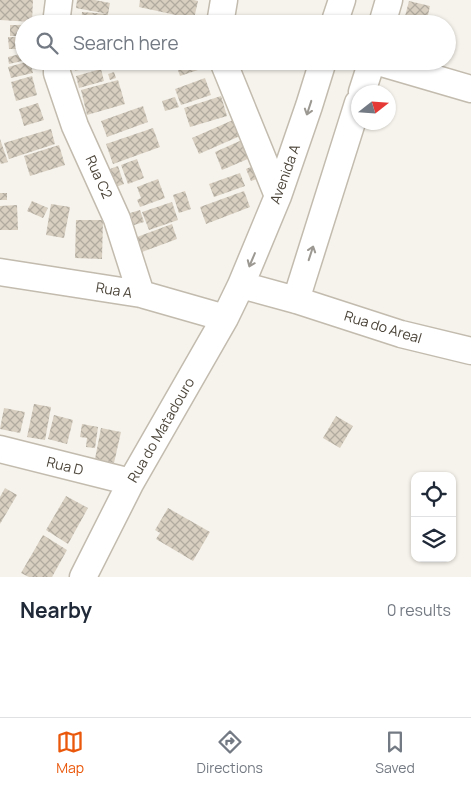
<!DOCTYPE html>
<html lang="en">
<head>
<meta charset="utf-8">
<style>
	body { margin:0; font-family:Manrope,sans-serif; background:#f6f6f7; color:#1f2937 }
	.controls { position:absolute; right:15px; bottom:15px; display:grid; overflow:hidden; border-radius:10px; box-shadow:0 1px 4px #0004 }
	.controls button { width:45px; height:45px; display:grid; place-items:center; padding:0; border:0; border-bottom:1px solid #e0e1e3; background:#fff; color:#1f2937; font:25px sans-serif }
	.compass { position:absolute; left:351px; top:85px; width:45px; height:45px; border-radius:50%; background:#fff; box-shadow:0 1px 4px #0004; rotate:73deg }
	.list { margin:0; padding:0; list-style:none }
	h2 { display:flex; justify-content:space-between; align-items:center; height:65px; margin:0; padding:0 20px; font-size:21px }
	h2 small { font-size:16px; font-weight:400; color:#747a83 }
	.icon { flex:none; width:28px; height:28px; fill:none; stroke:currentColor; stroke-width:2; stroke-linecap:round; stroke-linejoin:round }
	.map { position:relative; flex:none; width:471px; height:577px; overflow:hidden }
	.search { position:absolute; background:#fff; box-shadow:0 1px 4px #0004; left:15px; right:15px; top:15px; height:55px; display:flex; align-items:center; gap:12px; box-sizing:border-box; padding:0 18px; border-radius:28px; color:#747a83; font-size:19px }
	.sheet { height:140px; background:#fff }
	nav { display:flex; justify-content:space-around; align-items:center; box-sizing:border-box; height:70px; border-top:1px solid #e0e1e3; background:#fff; font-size:14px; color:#747a83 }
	nav a { display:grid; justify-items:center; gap:2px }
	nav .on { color:#ea580c }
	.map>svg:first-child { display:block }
</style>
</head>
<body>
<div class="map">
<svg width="471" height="577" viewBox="0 0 471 577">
	<defs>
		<pattern id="building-cross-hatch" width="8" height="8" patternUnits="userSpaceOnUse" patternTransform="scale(1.25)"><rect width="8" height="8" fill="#d8cfc1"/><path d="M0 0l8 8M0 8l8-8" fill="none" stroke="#b1aa9e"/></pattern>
	</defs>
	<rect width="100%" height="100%" fill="#f6f3ec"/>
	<path fill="url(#building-cross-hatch)" d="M0 0H33L32 22 0 20Z
		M77 0H95L110 3 108 14 76 8Z
		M140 0H194L198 1 194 19 139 7Z
		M409 1 430 6 426 24H403Z
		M82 12 108 14 107 24H81Z
		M10 25H24V36H10Z
		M8 37H24V49H9Z
		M20 54 22 61 9 64 8 57Z
		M30 61 33 73 11 78 8 67Z
		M72 61H108V62L75 71Z
		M175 61H195L198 70 180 76Z
		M101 69 104 81 79 88 76 76Z
		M114 72 116 78 110 80 108 74Z
		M32 76 37 95 16 101 11 82Z
		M205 78 211 95 181 105 175 89Z
		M118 80 125 104 87 115 81 90Z
		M221 96 227 116 190 127 184 108Z
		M175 97 179 107 165 111 162 101Z
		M38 103 44 120 24 126 19 109Z
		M143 106 148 122 107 137 101 121Z
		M233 120 240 136 199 154 192 138Z
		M153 128 160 147 113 164 106 144Z
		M51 129 55 144 9 159 4 143Z
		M0 139 8 162 1 164 0 162Z
		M242 140 250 158 222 170 215 152Z
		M59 145 65 165 30 176 24 156Z
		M137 159 144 178 128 184 121 165Z
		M255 165 259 178 251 181 246 169Z
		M118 166 124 184 116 187 110 169Z
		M240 173 245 186 214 197 209 184Z
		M158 179 165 198 140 207 137 200 141 198 137 187Z
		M185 191 191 209 179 213 173 195Z
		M244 191 250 207 206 224 200 207Z
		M0 193H7V200H0Z
		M32 201 48 208 43 218 27 211Z
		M172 202 178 220 149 230 142 212Z
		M51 204 70 207 64 238 46 235Z
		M17 205 18 230H0V206Z
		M140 210 144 222 134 225 130 213Z
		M76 220H103L102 259 75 258Z
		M172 224 177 239 142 252 137 237Z
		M34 404 51 407 45 440 27 437Z
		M4 408 25 412 20 433 0 429Z
		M54 415 73 420 67 444 48 439Z
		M336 416 353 426 340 448 323 438Z
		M82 424 98 427 95 448 86 447 87 438 80 437Z
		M101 428 121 432 114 463 95 459Z
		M5 488 17 495 0 524V497Z
		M66 496 88 508 68 544 46 530Z
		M168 508 210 532 193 561 156 539 160 533 155 530Z
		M43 535 67 550 52 577H29L21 573Z"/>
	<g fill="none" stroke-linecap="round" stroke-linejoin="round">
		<g stroke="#c2bbae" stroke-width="29">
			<path id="street" d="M56 24 59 0
				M220 24 224 0
				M334 24 342 0
				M382 24 389 0
				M57 61V73L75 126 117 219 141 294
				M223 61 278 196
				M375 61 471 89
				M362 92 372 61
				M0 272 141 294 225 318
				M241 285 296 300 401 334 471 351
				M296 300 358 103
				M0 449 131 482
				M83 577 131 482 225 318 241 285 278 196 309 106 323 61"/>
		</g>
		<use href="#street" stroke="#fff" stroke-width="26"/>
	</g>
	<defs><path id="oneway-shaft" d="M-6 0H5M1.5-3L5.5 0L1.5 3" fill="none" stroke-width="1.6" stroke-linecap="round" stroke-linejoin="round" transform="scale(1.25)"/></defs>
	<g stroke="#9c9892">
		<use href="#oneway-shaft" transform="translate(309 108) rotate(108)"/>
		<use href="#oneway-shaft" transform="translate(311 253) rotate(-72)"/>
		<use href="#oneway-shaft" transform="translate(252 260) rotate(113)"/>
	</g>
	<g text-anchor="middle" stroke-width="4.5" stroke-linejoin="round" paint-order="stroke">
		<g font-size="14" fill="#4b4439" stroke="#fff">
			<text transform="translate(285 174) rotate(-70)" y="5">Avenida A</text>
			<text transform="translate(99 177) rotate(66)" y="5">Rua C2</text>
			<text transform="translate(114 290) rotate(9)" y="5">Rua A</text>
			<text transform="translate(383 327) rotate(17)" y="5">Rua do Areal</text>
			<text transform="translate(161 430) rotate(-60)" y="5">Rua do Matadouro</text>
			<text transform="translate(65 466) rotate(14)" y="5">Rua D</text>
		</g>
	</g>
</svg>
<div class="controls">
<button><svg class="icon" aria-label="locate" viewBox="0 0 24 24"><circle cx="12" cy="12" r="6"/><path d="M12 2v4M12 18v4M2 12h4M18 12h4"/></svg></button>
<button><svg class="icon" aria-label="layers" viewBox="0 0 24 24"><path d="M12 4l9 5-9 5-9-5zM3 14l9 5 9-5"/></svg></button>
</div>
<svg class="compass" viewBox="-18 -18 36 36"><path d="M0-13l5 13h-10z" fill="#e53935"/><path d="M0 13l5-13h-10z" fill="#747a83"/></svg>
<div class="search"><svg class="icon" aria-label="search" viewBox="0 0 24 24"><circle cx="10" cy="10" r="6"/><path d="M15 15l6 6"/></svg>Search here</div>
</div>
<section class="sheet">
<h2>Nearby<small>0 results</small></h2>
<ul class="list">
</ul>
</section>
<nav>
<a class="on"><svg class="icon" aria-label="map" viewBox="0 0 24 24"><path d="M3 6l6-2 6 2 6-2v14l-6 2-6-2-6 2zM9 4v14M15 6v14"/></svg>Map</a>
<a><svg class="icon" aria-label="directions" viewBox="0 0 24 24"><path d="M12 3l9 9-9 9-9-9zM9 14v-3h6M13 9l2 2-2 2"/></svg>Directions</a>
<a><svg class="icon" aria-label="saved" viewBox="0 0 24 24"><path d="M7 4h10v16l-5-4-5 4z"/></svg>Saved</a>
</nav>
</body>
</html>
